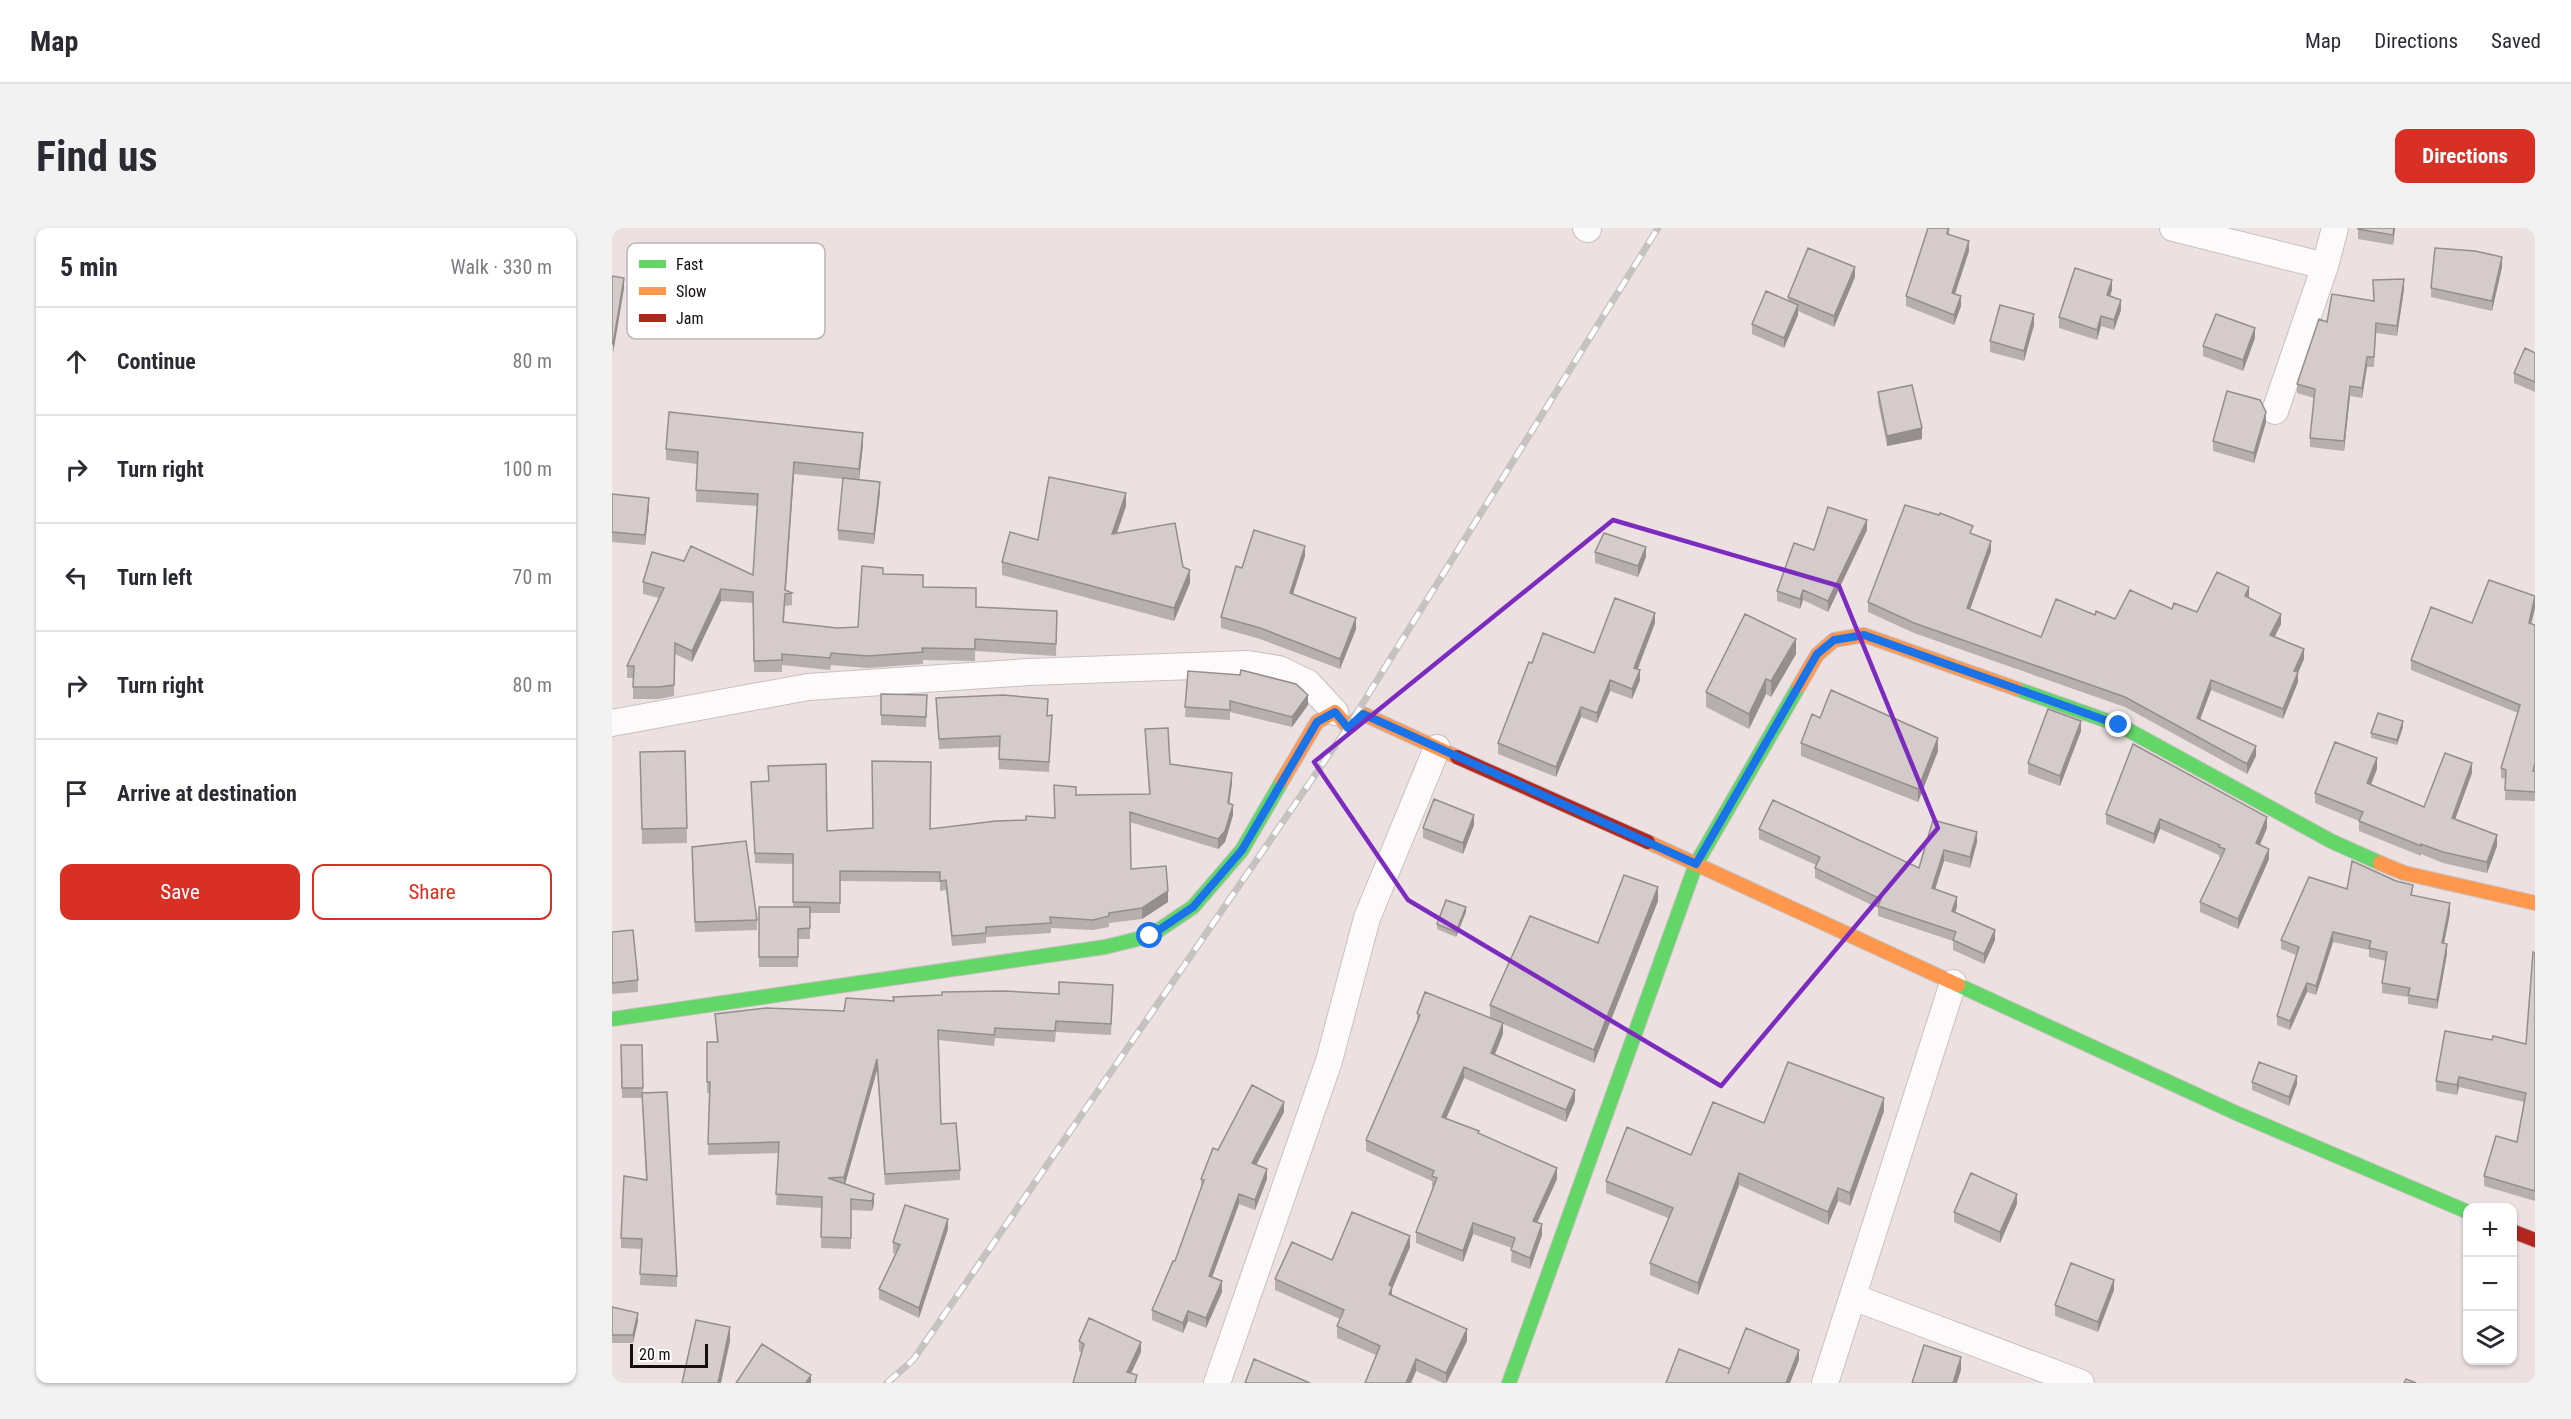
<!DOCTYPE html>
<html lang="en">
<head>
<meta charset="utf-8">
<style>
	body { margin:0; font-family:"Roboto Condensed",sans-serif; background:#f2f2f3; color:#2b2b33 }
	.controls { position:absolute; right:18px; bottom:18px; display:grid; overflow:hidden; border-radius:12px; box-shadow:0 2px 4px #0004 }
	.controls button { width:54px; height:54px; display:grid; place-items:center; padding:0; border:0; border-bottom:2px solid #e1e1e2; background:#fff; color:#2b2b33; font:30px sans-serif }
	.scale { position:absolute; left:18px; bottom:15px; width:78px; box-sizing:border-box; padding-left:6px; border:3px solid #140e0d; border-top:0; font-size:16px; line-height:21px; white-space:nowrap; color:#140e0d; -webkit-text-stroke:4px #fff; paint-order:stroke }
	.stop { position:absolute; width:18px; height:18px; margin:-14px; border:4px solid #1a73e8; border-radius:50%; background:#fff }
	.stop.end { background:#1a73e8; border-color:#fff; box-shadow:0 2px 6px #0008 }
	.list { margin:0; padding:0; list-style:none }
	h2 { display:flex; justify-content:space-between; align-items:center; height:78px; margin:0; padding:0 24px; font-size:26px }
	h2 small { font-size:20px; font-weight:400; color:#7c7c81 }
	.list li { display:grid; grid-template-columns:39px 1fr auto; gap:18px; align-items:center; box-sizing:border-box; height:108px; padding:0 24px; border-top:2px solid #e1e1e2 }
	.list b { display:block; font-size:22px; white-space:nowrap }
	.list em { font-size:20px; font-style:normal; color:#7c7c81 }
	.actions { display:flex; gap:12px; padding:18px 24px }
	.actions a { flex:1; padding:14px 0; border:2px solid #d93025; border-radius:12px; text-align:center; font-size:21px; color:#d93025 }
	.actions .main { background:#d93025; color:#fff }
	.icon { flex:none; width:33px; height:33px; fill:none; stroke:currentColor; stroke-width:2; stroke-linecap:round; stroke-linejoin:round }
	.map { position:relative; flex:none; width:1923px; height:1155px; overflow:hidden; border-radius:12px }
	header { display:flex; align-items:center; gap:36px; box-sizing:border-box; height:84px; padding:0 30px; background:#fff; border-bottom:2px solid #e1e1e2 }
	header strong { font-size:28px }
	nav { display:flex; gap:33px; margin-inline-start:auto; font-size:21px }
	.intro { display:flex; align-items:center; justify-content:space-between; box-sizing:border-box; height:144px; padding:0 36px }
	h1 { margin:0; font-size:42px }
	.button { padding:15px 27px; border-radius:12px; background:#d93025; color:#fff; font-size:21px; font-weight:700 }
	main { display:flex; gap:36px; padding:0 36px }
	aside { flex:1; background:#fff; border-radius:12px; box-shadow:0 2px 4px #0004 }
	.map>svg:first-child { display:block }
</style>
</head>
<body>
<header>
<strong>Map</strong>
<nav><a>Map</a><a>Directions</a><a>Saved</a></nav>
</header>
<div class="intro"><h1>Find us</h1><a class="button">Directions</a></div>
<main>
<aside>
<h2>5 min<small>Walk · 330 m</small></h2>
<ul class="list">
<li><svg class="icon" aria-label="ahead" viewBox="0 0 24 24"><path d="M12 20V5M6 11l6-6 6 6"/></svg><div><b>Continue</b></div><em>80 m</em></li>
<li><svg class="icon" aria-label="right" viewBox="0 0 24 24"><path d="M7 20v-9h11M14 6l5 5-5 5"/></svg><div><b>Turn right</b></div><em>100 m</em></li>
<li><svg class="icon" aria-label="left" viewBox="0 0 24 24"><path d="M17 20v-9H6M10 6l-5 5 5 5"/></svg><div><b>Turn left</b></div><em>70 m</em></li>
<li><svg class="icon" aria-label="right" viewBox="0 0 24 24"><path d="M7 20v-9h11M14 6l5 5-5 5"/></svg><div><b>Turn right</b></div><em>80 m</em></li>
<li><svg class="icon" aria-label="arrive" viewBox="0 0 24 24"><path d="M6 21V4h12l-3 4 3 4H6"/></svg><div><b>Arrive at destination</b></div></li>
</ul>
<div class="actions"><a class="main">Save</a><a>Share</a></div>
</aside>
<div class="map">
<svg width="1923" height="1155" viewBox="0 0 1923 1155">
	<rect width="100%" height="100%" fill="#ece1e0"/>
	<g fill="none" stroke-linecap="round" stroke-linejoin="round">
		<g stroke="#c8c0bf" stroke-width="28">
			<path id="street" d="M974 0 976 1
				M1561 0 1713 38
				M1663 183 1713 38 1723 0
				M0 495 196 459 417 444 636 436 667 441 696 455 723 484
				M1241 1069 1469 1155
				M605 1155 717 833 755 690 825 520
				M1213 1155 1341 755"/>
		</g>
		<g stroke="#c8c0bf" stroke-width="16">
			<path id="fast" d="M1405 461 1507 497 1719 613 1768 635
				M1346 757 1624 885 1856 984
				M0 791 493 719 538 708 581 679 630 622 670 553
				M897 1155 1084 636 1187 458"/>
		</g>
		<g stroke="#c8c0bf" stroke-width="16">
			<path id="slow" d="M1187 458 1205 427 1222 412 1252 407 1405 461
				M670 553 705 494 723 484 736 499 751 486 845 529
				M1036 614 1346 757
				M1768 635 1792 645 1923 675"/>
		</g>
		<g stroke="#c8c0bf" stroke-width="16">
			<path id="jam" d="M845 529 1036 614
				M1900 1003 1923 1012"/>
		</g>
		<use href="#street" stroke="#fcfafa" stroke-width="26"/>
		<use href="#fast" stroke="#63d668" stroke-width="14"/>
		<use href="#slow" stroke="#ff974d" stroke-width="14"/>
		<use href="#jam" stroke="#b3261e" stroke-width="14"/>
		<g stroke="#c5c2c2" stroke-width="7">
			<path id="rail" d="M275 1155 301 1132 736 499 1046 0"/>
		</g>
		<use href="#rail" stroke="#fff" stroke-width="4.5" stroke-dasharray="14" stroke-linecap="butt"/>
	</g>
	<path fill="#b6afae" d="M1316 0H1338L1337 6 1357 23 1343 66 1349 78 1342 97 1294 78V68Z
		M1746 0H1783L1781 17 1746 11Z
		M1890 39 1880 83 1819 69V60Z
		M1243 49 1222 99 1186 83V87L1172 120 1140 106V96L1176 72V69Z
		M1792 61 1785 108 1764 105 1762 139H1755L1750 170 1738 168 1732 223 1698 219V210L1702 170 1685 165V156L1715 94 1761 73Z
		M1500 62 1498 68 1509 82 1502 102 1489 98 1485 112 1447 100V89Z
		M1422 97 1412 133 1378 124V113Z
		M1643 110 1631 143 1591 128V118Z
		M1923 125V164L1902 155V145Z
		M1266 164 1310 211 1275 218 1266 174Z
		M1654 194 1642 235 1601 223V213Z
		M251 217 247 252 268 264 262 316 226 312V302L231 251 182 246 174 362 180 365V377L173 378 172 395 225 400 246 399 271 346 311 359 364 379 445 395 444 428 363 423V433L311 432V436L256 440 219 437 218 442 170 437V444H142L141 375 109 373 80 434 63 426 62 468 47 471H21V450H15V438L47 370 31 366V354L72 333 141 347 146 278 84 274 85 236 54 232V221Z
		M0 266 37 280 33 317 0 314Z
		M514 278 505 305 571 339 578 355 562 393 390 347V334L426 312Z
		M1255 302 1216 384 1191 372 1188 381 1165 373V363Z
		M1361 306 1379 323 1358 381 1429 409 1483 387 1503 391 1560 381 1585 384 1637 369 1636 370 1669 396 1663 409 1692 431 1686 445V454L1671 491 1599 462 1588 491 1644 528 1635 546 1513 479 1302 405 1256 384V374Z
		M983 324 1034 329 1026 349 983 335Z
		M693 328 681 366 744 401 728 441 648 411 609 400V389L630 340Z
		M1923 368V380L1919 396 1923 397V573L1893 572 1894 551 1889 550V540L1906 485 1799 442V432L1860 395Z
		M1043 395 1026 441 1028 452 1020 471 998 463 985 495 969 489 944 549 886 526V515L920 435 982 425Z
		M1184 426 1159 469 1154 466 1137 501 1094 479V464Z
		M576 443 696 477 680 499 618 484V492L573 489Z
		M269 466 315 478 314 499 269 497Z
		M324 470 436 488 440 498 437 544 387 541V519L327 521Z
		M1208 490 1326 523 1306 574 1189 528V515Z
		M1791 499 1785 517 1759 510V505Z
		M533 501 558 536 620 555 617 576 621 587 613 614 606 621 518 594 519 641 556 674 530 691 497 695V699L481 702 439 700V705L374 709V715L340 718 334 662 328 663V654L228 653V685H198V711H186V739H147V679H181V636L143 635 139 554 157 553 156 538 215 603 318 601 443 590 464 567 537 566Z
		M1469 503 1448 558 1416 546V535Z
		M73 523 75 615 30 616 28 524Z
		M1765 541 1759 557 1812 579 1860 545 1843 591 1885 618 1875 645 1831 635 1809 626V628L1747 603V593L1703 575V565Z
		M1494 586 1655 600 1648 617 1657 631 1626 701 1588 684V674L1609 630 1607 629V627L1548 601 1542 616 1494 596Z
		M1321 592 1365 614 1358 640 1332 633 1323 661 1345 679 1343 684 1383 712 1372 736 1341 722V713L1266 688V680L1203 650V640L1204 637 1147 611V601L1307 640Z
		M862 597 851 626 811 610V600Z
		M80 629 145 692V702L83 704Z
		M1735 661 1801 667 1838 685 1832 716 1835 726 1825 781 1796 776V769L1770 765V755L1774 733 1757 729V722L1721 714 1704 767 1695 764 1678 802 1665 797V788L1684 727 1669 721V712Z
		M1046 673 982 835 891 796V806L883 826 963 873 954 894 852 850 834 890 867 905 945 951 925 994 930 1007 918 1041 899 1034 900 1020 861 1006 851 1034 804 1015V1004L822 959H820V953L754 923V912L805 793V785L878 790V777L986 715Z
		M854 684 844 709 825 701V696Z
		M0 704 26 752V764L0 766Z
		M1923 725V973L1872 958V948L1905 914 1912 874 1847 859 1845 867 1824 863V853L1880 812 1914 816Z
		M447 766 501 768 499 807 444 804 443 814 383 810 382 818 326 812 329 896 348 942V952L273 957 265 842 233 956 262 966V976L260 983 239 982V1021L209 1020 210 980 164 977 167 925 96 927 97 865H95V814H105L103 786 232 783 282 773Z
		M9 817H30L31 865 65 1048V1059L28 1057 29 1021 9 1020V1010L34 951 30 870H10Z
		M1640 854 1685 856 1677 878 1640 862Z
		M1272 883 1238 978 1226 973 1216 997 1127 957 1086 1067 1038 1047V1035L1056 990 994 965V953L1079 927 1152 895Z
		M672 884 644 937 655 951 643 982 627 976 600 1049 610 1064 594 1100 576 1093 571 1105 540 1092V1082L563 1033 589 961V951L606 922Z
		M1405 976 1388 1015 1342 994V984Z
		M336 1001 307 1090 267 1071V1061L284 1026 281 1025V1014Z
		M798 1019 780 1061V1067L855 1113 835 1155H831L804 1143 799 1155H753L764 1127 725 1110V1098L728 1091 663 1062V1051Z
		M1502 1062 1486 1104 1443 1088V1077Z
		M0 1079 26 1093 21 1115H0Z
		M467 1113 529 1124 519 1145 525 1155 467 1123Z"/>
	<path fill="#948e8d" d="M1782 0H1783L1781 17V7Z
		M1357 13V23L1340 75V65Z
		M1890 29V39L1880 83V73Z
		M1243 39V49L1222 99V88Z
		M12 50V61L1 126V116Z
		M1792 51V61L1785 108V98Z
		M1500 52V62L1495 77V67Z
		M1349 68V78L1342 97V87Z
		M1509 72V82L1502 102V92Z
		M1186 77V87L1172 120V110Z
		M1422 86V97L1412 133V123Z
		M1489 88V98L1485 112V102Z
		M1643 100V110L1631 143V132Z
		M1755 129V139L1750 170V160Z
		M1738 158V168L1732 223V213Z
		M1654 184V194L1642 235V225Z
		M1310 200V211L1275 218V208Z
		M251 205V217L247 253V241Z
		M182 234V246L173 366Z
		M268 254V264L262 316V306Z
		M514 265V278L500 319V306Z
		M37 270V280L33 317V307Z
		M1255 292V302L1216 384V373Z
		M1379 313V323L1355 390V380Z
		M693 318V328L678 375V365Z
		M1034 319V329L1026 349V338Z
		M578 342V355L562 393V380Z
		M1637 359V369L1633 378V368Z
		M109 361V373L80 434V423Z
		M1191 362V372L1188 381V371Z
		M1923 371V380L1917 404V395Z
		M1043 385V395L1022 450V440Z
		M1669 386V396L1658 417V407Z
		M744 390V401L728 441V431Z
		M1184 411V426L1159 469V453Z
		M1692 421V431L1686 445V454L1671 491V481L1682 443Z
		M1028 442V452L1020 471V461Z
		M1154 451V466L1137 501V486Z
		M998 452V463L985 495V485Z
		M1599 452V462L1585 500V490Z
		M696 467V477L680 499V489Z
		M969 479V489L944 549V539Z
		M1469 493V503L1448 558V548Z
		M1791 493V499L1785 517V512Z
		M1326 510V523L1306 574V561Z
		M1644 518V528L1635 546V536Z
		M1765 530V541L1755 566V555Z
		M1860 535V545L1840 600V590Z
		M620 545V555L616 586V575Z
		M621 577V587L613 614 606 621V611Z
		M862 587V597L851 626V615Z
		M1655 589V600L1644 625V615Z
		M1548 591V601L1542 616V606Z
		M1365 604V614L1358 640V629Z
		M1885 607V618L1875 645V634Z
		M1657 621V631L1626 701V691Z
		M1332 622V633L1320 671V660Z
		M1046 659V673L982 835V822Z
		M556 663V674L530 691V680Z
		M1345 669V679L1340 693V683Z
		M1838 675V685L1830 725V715Z
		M854 679V684L844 709V704Z
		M1383 702V712L1372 736V726Z
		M1721 704V714L1704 767V758Z
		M1835 716V726L1825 781V772Z
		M1695 755V764L1678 802V793Z
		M891 795V806L879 836V825Z
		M265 831V842L232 960V949Z
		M852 839V850L830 900V889Z
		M1685 848V856L1677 878V869Z
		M1847 849V859L1845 867V857Z
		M963 862V873L954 894V882Z
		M1272 870V883L1238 978V965Z
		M672 874V884L640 945V935Z
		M945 940V951L921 1004V993Z
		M655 941V951L643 982V972Z
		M1127 945V957L1086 1067V1055Z
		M1226 960V973L1216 997V984Z
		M262 966V976L260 983V973Z
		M627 966V976L597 1058V1048Z
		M1405 966V976L1388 1015V1004Z
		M336 991V1001L307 1090V1080Z
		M861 995V1006L851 1034V1023Z
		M930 996V1007L918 1041V1030Z
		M798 1008V1019L780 1061V1071L777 1077V1057Z
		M1502 1052V1062L1486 1104V1094Z
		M610 1053V1064L594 1100V1090Z
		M576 1083V1093L571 1105V1095Z
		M26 1085V1093L21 1115V1107Z
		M118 1099V1113L109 1155H106Z
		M855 1101V1113L834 1155V1145Z
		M529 1114V1124L515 1154V1144Z
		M1187 1122V1132L1178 1155H1174Z
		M1349 1129V1142L1345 1155H1341Z
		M804 1131V1143L799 1155H794Z
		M199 1147V1155H194Z"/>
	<path fill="#d4cbca" stroke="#948e8d" stroke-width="1.5" d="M1316 0H1336L1335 6 1357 13 1340 65 1349 68 1342 87 1294 68Z
		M1746 0H1782L1781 7 1746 1Z
		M1196 20 1243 39 1222 88 1176 69Z
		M1823 20 1863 23 1890 29 1880 73 1819 60Z
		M1463 40 1500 52 1495 67 1509 72 1502 92 1489 88 1485 102 1447 89Z
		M0 48 12 50 1 116H0Z
		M1792 51 1785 98 1764 95 1762 129H1755L1750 160 1738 158 1732 213 1698 210 1703 161 1685 156 1707 91 1715 94 1720 66 1762 73 1761 52Z
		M1154 63 1186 77 1172 110 1140 96Z
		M1388 77 1422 86 1412 123 1378 113Z
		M1604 86 1643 100 1631 132 1591 118Z
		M1913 120 1923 125V154L1902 145Z
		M1300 157 1310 200 1275 208 1266 164Z
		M1615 163 1648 172 1654 184 1642 225 1601 213Z
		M57 184 251 205 247 241 182 234 173 362 180 365 173 366 171 394 225 400 246 399 250 338 271 340V346L311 347V359L364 360V379L445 383 444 416 363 411V421L310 420 311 424 256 428 219 425 218 430 170 426V432L142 433 141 364 109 361 80 423 63 415 62 457 47 459H21L22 438H15L52 360 31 354 40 324 72 333 79 318 141 347 146 266 84 262 86 224 54 221Z
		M437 249 514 265 500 306 563 295 571 339 578 342 562 380 390 334 398 304 426 312Z
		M231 250 268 254 262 306 226 302Z
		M0 266 37 270 33 307 0 304Z
		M1293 277 1327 287 1328 285 1361 298 1358 305 1379 313 1355 380 1429 409 1444 371 1483 387 1484 383 1503 391 1518 362 1560 381 1562 375 1585 384 1605 344 1637 359 1633 368 1669 386 1658 407 1692 421 1682 443 1686 444 1671 481 1599 452 1585 490 1644 518 1635 536 1513 469 1302 395 1256 374Z
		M1216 279 1255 292 1216 373 1191 362 1188 371 1165 363 1182 315 1202 322Z
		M642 302 693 318 678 365 744 390 728 431 648 400 609 389 624 338 630 340Z
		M992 305 1034 319 1026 338 983 324Z
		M1877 352 1923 368 1917 395 1923 397V535L1921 543H1923V564L1893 562 1894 542 1889 540 1908 477 1799 432 1819 379 1860 395Z
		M1003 370 1043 385 1022 440 1028 442 1020 461 998 452 985 485 969 479 944 539 886 515 917 434 920 435 931 405 982 425Z
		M1133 386 1184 411 1159 453 1154 451 1137 486 1094 464Z
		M629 442 684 456 696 467 680 489 618 473V482L573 479 576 443 628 447Z
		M1219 462 1326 510 1306 561 1189 515 1200 486 1208 490Z
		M269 466 315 467 314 489 269 487Z
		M391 467 436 471 435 488 440 487 437 534 387 531 388 508 327 511 324 470Z
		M1436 481 1469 493 1448 548 1416 535Z
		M1766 485 1791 493 1785 512 1759 505Z
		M556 500 558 536 620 545 616 575 621 577 613 603 606 611 518 584 519 641 554 638 556 663 530 680 497 685V688L481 692 438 689 439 695 374 699V705L340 708 334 652 328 653V644L228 643V675L181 674V626L143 625 139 554 157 553 156 538 214 536 215 603 261 600 260 533 319 534 318 601 384 593 414 592V588L443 590 442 557 464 559V567L538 566 533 501Z
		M1723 514 1765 530 1755 555 1812 579 1833 525 1860 535 1840 590 1885 607 1875 634 1831 624 1809 616V618L1747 593 1751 584 1703 565Z
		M1521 516 1655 589 1644 615 1657 621 1626 691 1588 674 1613 621 1607 619 1608 617 1548 591 1542 606 1494 586Z
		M73 523 75 600 30 601 28 524Z
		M822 571 862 587 851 615 811 600Z
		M1161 572 1307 640 1321 592 1365 604 1358 629 1332 622 1320 660 1345 669 1340 683 1383 702 1372 726 1341 712 1344 704 1266 678 1269 671 1203 640 1208 629 1147 601Z
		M134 613 145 692 83 694 80 619Z
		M1740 633 1784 653 1801 657 1799 667 1838 675 1830 715 1835 716 1825 772 1796 767 1798 760 1770 755 1775 724 1757 720 1759 713 1721 704 1704 758 1695 755 1678 793 1665 788 1687 719 1669 712 1697 649 1735 661Z
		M1012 647 1046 659 982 822 878 777 918 688 986 715Z
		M834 672 854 679 844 704 825 696Z
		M147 679H198V700L186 701V729H147Z
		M21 702 26 752 0 755V704Z
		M1921 724 1923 725V963L1872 948 1884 908 1905 914 1914 865 1847 849 1845 857 1824 853 1833 803 1880 812 1881 808 1914 816Z
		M447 754 501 757 499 796 444 793 443 803 383 800 382 807 326 802 329 896 344 895 348 942 273 946 265 831 232 949 216 950 262 966 260 973 239 971V1010L209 1009 210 969 164 966 167 914 96 916 98 854H95V814H106L103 786 154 780 232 783 234 770 282 773 281 769 330 767V764L392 763 447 766Z
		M813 764 891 795 879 825 963 862 954 882 852 839 830 889 867 903 866 905 945 940 921 993 930 996 918 1030 899 1022 903 1010 861 995 851 1023 804 1004 825 950 820 948 822 943 754 912 808 787 805 785Z
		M9 817H30L31 860H10Z
		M1176 834 1272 870 1238 965 1226 960 1216 984 1127 945 1086 1055 1038 1035 1061 980 994 953 1015 899 1079 927 1101 874 1152 895Z
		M1647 834 1685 848 1677 869 1640 854Z
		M640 857 672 874 640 935 655 941 643 972 627 966 597 1048 610 1053 594 1090 576 1083 571 1095 540 1082 561 1033H563L592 952 589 951 601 920 606 922Z
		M55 864 65 1048 28 1046 30 1011 9 1010 12 948 35 952 30 865Z
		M1359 945 1405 966 1388 1004 1342 984Z
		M293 977 336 991 307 1080 267 1061 288 1017 281 1014Z
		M740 984 798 1008 777 1057 780 1059 777 1066 855 1101 834 1145 804 1131 794 1155H753L768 1118 725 1098 732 1082 663 1051 680 1014 720 1032Z
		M1459 1035 1502 1052 1486 1094 1443 1077Z
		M0 1079 26 1085 21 1107H0Z
		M477 1090 529 1114 515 1144 525 1147 523 1155H461L472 1116 467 1113Z
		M84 1092 118 1099 106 1155H70Z
		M1134 1100 1187 1122 1174 1155H1054L1067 1121 1118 1141 1116 1146Z
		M150 1116 199 1147 194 1155H124Z
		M1312 1117 1349 1129 1341 1155H1300Z
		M642 1131 698 1155H633Z
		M1794 1151 1804 1155H1792Z"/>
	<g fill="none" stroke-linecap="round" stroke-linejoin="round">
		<path stroke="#1a73e8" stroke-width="8" d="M538 708 581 679 630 622 705 494 723 484 736 500 751 486 1084 636 1205 426 1222 412 1252 407 1507 497"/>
	</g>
	<path fill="none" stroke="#7b2cbf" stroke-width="4.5" stroke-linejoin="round" d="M1001 292 1227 358 1326 600 1109 858 796 672 702 534Z"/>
	<rect x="15" y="15" width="198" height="96" rx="9" fill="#fff" stroke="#b8b7b6" stroke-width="1.5"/>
	<rect x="27" y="32" width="27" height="8" fill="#63d668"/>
	<rect x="27" y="59" width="27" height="8" fill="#ff974d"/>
	<rect x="27" y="86" width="27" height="8" fill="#b3261e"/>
	<g font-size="16" fill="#140e0d">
		<text x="64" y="42">Fast</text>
		<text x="64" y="69">Slow</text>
		<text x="64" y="96">Jam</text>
	</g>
</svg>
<div class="controls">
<button>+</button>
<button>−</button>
<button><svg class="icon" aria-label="layers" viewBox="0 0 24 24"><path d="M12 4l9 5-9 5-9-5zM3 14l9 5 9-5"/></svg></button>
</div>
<div class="scale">20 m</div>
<div class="stop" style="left:538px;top:708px"></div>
<div class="stop end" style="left:1507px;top:497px"></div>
</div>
</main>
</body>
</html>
